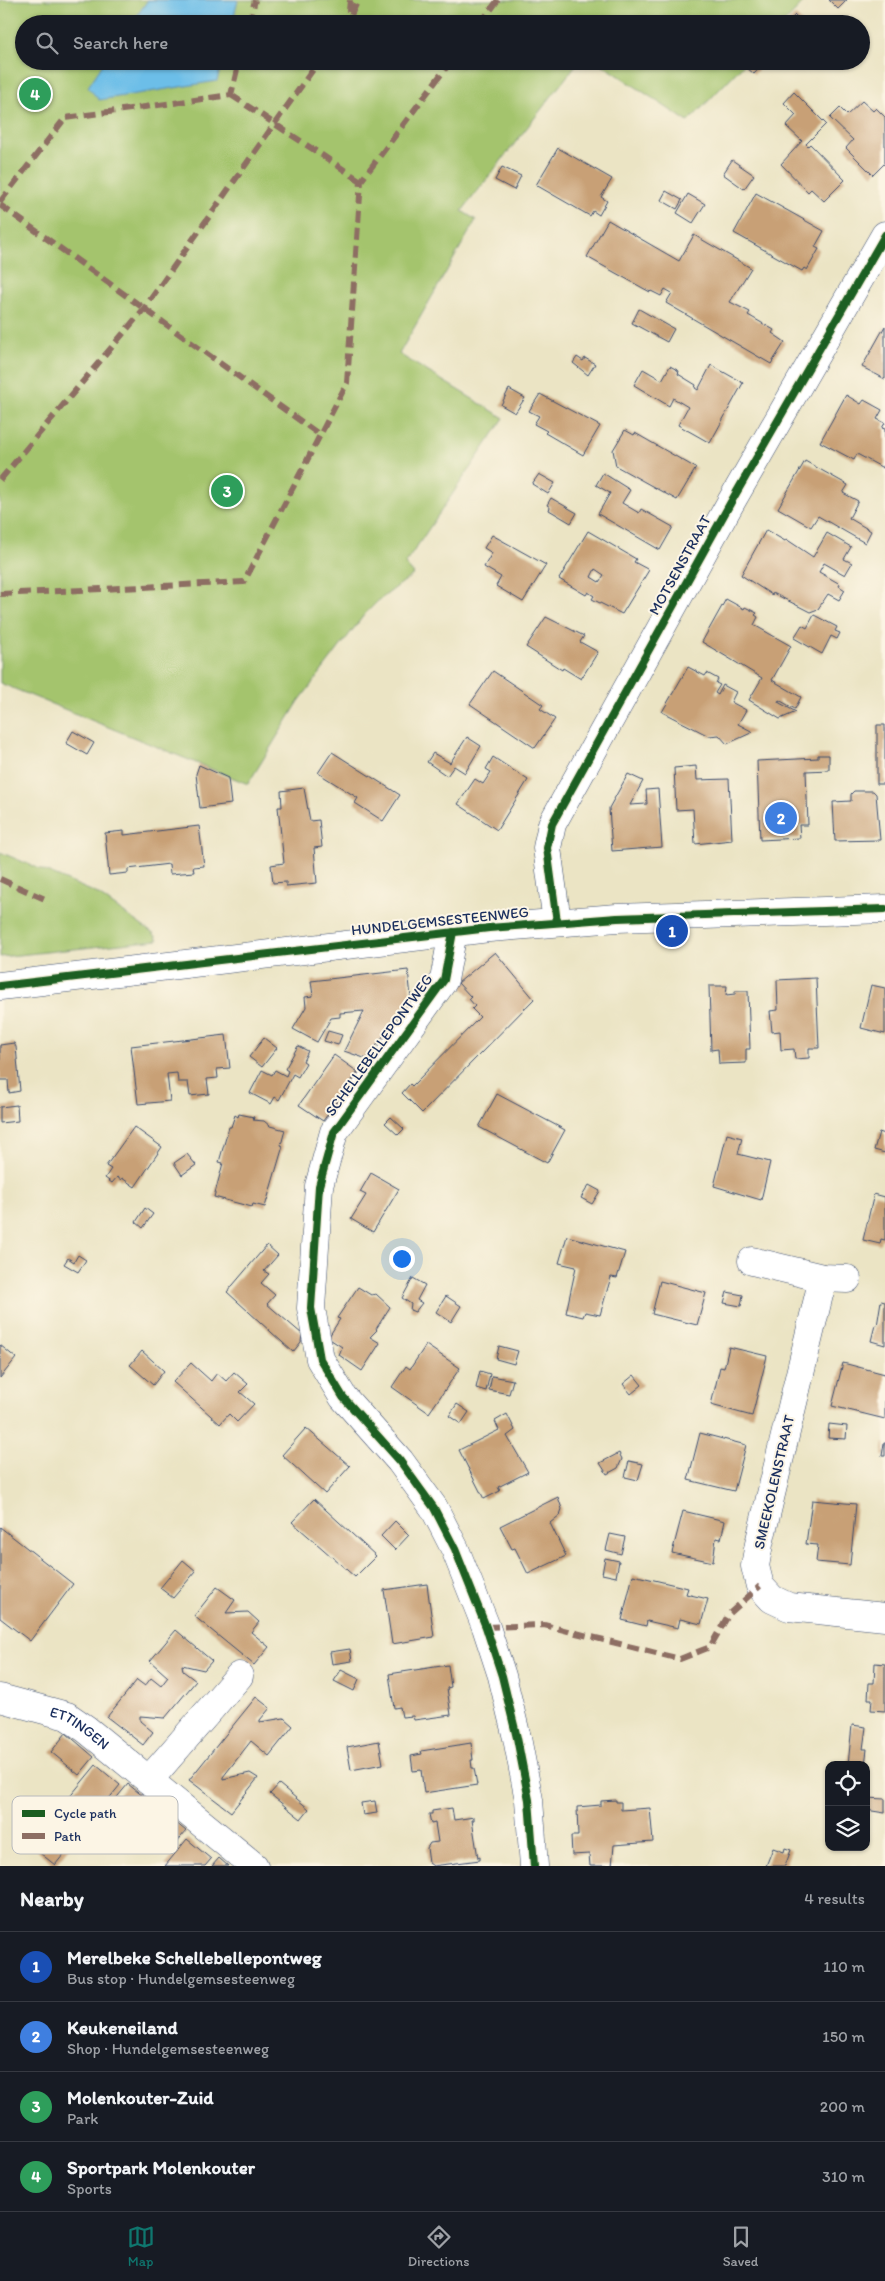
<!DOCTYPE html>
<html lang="en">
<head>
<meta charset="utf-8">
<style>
	body { margin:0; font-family:Itim,sans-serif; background:#242831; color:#f1f3f6 }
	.controls { position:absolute; right:15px; bottom:15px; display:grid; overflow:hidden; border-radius:10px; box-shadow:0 1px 4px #0004 }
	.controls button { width:45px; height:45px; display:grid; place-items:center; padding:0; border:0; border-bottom:1px solid #363941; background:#171b24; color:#f1f3f6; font:25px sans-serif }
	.you { position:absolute; left:401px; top:1258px; width:18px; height:18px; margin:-12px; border:4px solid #fff; border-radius:50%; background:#1a73e8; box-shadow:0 0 0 8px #1a73e833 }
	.badge { display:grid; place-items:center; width:32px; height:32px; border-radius:50%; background:#0f766e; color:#fff; font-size:16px; font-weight:700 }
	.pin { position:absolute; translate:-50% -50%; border:2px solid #fff; box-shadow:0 1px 5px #0006 }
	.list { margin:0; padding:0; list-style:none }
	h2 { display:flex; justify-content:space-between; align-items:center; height:65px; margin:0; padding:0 20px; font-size:21px }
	h2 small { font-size:16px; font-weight:400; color:#9ea1a6 }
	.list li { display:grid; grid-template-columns:32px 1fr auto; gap:15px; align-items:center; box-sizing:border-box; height:70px; padding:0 20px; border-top:1px solid #363941 }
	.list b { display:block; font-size:19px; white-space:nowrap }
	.list p { margin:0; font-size:16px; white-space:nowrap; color:#9ea1a6 }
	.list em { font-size:16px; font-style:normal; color:#9ea1a6 }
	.icon { flex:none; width:28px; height:28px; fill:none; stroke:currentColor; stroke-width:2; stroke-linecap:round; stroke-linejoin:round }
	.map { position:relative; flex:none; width:885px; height:1866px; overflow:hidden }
	.search { position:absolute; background:#171b24; box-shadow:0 1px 4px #0004; left:15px; right:15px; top:15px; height:55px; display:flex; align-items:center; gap:12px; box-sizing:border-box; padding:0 18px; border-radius:28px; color:#9ea1a6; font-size:19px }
	.sheet { height:345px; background:#171b24 }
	nav { display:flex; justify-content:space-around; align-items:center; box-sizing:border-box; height:70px; border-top:1px solid #363941; background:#171b24; font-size:14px; color:#9ea1a6 }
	nav a { display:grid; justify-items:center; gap:2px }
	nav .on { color:#0f766e }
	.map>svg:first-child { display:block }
</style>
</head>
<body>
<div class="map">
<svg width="885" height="1866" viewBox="0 0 885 1866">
	<rect width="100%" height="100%" fill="#fcf5e5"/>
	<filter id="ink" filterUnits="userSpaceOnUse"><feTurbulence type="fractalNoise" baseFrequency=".02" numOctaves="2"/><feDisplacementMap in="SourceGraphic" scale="10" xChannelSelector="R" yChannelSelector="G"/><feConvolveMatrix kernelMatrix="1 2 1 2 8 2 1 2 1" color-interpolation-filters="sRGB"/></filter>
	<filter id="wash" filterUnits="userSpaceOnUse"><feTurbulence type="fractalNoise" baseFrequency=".0096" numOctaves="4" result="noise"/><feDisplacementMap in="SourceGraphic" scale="20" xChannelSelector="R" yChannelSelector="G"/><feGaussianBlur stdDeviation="1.12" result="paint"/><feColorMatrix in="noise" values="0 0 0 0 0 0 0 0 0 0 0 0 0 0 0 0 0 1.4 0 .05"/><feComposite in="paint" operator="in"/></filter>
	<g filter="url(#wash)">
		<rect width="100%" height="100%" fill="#ebe4c4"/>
		<path fill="#a4c46d" stroke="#607a66" d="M0 0H806L783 24H24V61H579L462 211 476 220 399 354 504 418 405 564 414 574 378 601 364 615 299 701 248 784 0 683Z
			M597 61H747L688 122Z
			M0 852 96 893 155 935 158 940 0 957Z"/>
		<path fill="#6cbee8" stroke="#4476a3" d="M148 0H238L232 24H131Z
			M105 61H222L217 81 99 100 88 87Z"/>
		<g id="blocks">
			<path fill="#c8a076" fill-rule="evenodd" d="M829 0H847L838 9Z
				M795 15 804 24H786Z
				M750 61H766L754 74 745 66Z
				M794 92 826 124 806 144 808 146 810 144 845 180 824 201 811 189 808 192 781 164 802 141 786 126 796 115 784 103Z
				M862 101 873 111 876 108 885 117V163L873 175 846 148 853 140 830 118 840 108 847 115Z
				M558 148 612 179 601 197 607 201 599 215 593 211 590 216 536 185Z
				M732 160 754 175 744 189 723 174Z
				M502 167 521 176 514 190 495 180Z
				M666 191 682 200 677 209 661 200Z
				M756 193 824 231 815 247 819 249 807 270 804 268 802 271 734 233Z
				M688 194 705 204 693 223 677 213Z
				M608 220 679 261 694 235 751 268 730 302 750 312 748 315 774 330 772 333 785 342 771 364 666 303 672 293 665 289 661 296 651 291 650 292 587 257Z
				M639 309 674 329 667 342 632 323Z
				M885 326V379L862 367Z
				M577 357 583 361 585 358 595 364 588 375 573 363Z
				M711 365 743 383 710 443 678 425 688 407 673 398 669 406 634 385 643 369 662 380 670 366 679 371 678 374 696 385 695 388 698 390Z
				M509 389 525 398 515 413 501 405Z
				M540 394 600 426 583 455 545 433 547 431 534 424 539 416 529 411Z
				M846 395 861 404 864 400 882 410 877 419 885 423 882 428 885 429V464L883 468 857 454 854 460 820 442Z
				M625 430 634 435 635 433 696 468 677 500 616 466 613 450Z
				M805 461 848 485 843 493 858 501 849 518 871 531 865 543 818 516 811 527 778 508Z
				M603 473 630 490 622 503 639 513 641 509 673 527 660 550 598 514 610 493 596 485Z
				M539 474 555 483 548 494 532 484Z
				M551 498 577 513 571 523 549 510 550 507 547 505Z
				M766 530 785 541 786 539 813 557 827 533 851 547 844 559 852 563 845 575 824 563 819 572 840 584 839 586 845 590 839 600 828 594 818 609 810 612 773 593 772 595 741 575Z
				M588 531 636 559 634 562 649 570 622 614 592 599 594 596 588 592 586 595 559 579ZM595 569 604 575 599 582 591 577Z
				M492 535 546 565 523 602 496 586 501 577 484 567 492 553 484 548Z
				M726 599 744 609 745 607 757 613 755 615 758 617 754 625 791 646 772 680 801 697 795 709 779 700 778 702 796 712 780 719 749 700 762 678 702 642Z
				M814 615 837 627 835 631 840 633 837 639 831 636 822 654 794 638 802 625 807 628Z
				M546 617 584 636 580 642 598 652 581 679 563 668 562 670 526 647Z
				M688 667 705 676 707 673 718 679 716 683 720 685 715 693 718 695 723 685 736 692 731 702 746 710 738 724 753 732 727 744 719 735 709 736 662 712Z
				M493 671 543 705 540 709 555 719 535 748 470 704Z
				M877 725H885V784H877Z
				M73 731 94 743 87 755 66 743Z
				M467 737 481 746 465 773 454 766 447 776 427 762 433 753 450 763Z
				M332 752 400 795 383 821 355 803 358 798 318 773Z
				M818 755H829V770L806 771 808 825H799L800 838 760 840 757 761 818 758Z
				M493 757 528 780 497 830 458 804 475 779 483 784 491 772 486 769Z
				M199 765 228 778 231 804 200 808 196 774Z
				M696 766 697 780 729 779 732 840 695 844 693 809 676 810 674 768Z
				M628 774 643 781 630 805 647 804 646 790 658 789 662 847 612 851 609 808Z
				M304 788 310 821 319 820 322 847 314 848 317 883 286 886V882L273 883 271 865 284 863 278 807H282L281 791Z
				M854 791H873L876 794 880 840 835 841 833 802 851 801V794Z
				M199 826 204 866 193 867 194 872 170 874 169 864 128 869V873L109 875 105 833 124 831V835Z
				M495 952 534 999 422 1113 402 1093 410 1084 412 1086 480 1017 472 1009 475 1006 469 999 471 997 458 983Z
				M408 970 411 997 367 1059 344 1051 364 1011 340 1013V1017L331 1018 317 1042 293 1029 306 1007 305 997 313 996 311 981Z
				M816 978 819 1048H809V1058L795 1059 794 1049 781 1050 780 1031 772 1032 770 1011 778 1010 777 980Z
				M871 985 885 988V1034L861 1028Z
				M709 986H727L726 995 735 994V991H748L750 1049H746V1063L719 1064 718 1049 711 1050Z
				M328 1031 342 1035 338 1045 324 1041Z
				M226 1035 230 1068 217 1069 218 1078 207 1079 209 1094 190 1096 188 1082H178L177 1073 167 1074 170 1101 138 1104 131 1046Z
				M264 1038 277 1048 262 1067 249 1057Z
				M14 1043 16 1047 20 1091 9 1093 8 1080H0V1045Z
				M298 1046 308 1051 303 1061 306 1063 298 1077 293 1074 279 1100 275 1097 271 1104 250 1093 262 1070 272 1075 275 1070 286 1076 288 1071 285 1069Z
				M334 1055 358 1072 323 1121 299 1105Z
				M497 1094 565 1130 547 1163 479 1127Z
				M17 1105 18 1121 0 1123V1107Z
				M239 1114 254 1117 253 1120 264 1121 270 1126 285 1130 281 1145 283 1146 265 1207 253 1204 252 1207 214 1197 223 1163 219 1162 229 1127H231L235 1115 238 1117Z
				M391 1117 404 1129 398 1135 385 1123Z
				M134 1127 162 1147 135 1187 122 1178 121 1180 117 1177 112 1183 105 1178 111 1169 106 1166Z
				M879 1132 885 1134V1153L874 1150Z
				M727 1134 742 1138 738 1154 770 1162 761 1200 714 1186Z
				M187 1154 196 1165 182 1175 174 1163Z
				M371 1173 399 1189 373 1232 351 1219 366 1195 360 1192Z
				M589 1185 600 1191 592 1204 581 1198Z
				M874 1194 885 1197V1240L881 1239 880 1244 863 1240Z
				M145 1208 153 1214 143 1228 136 1222Z
				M567 1236 625 1252 617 1278 611 1277 600 1315 585 1312 583 1317 566 1313 576 1267 559 1263Z
				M267 1245 278 1255 264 1271 269 1274 261 1283 275 1295 267 1304 302 1334 301 1342 293 1352 227 1292Z
				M78 1255 86 1260 78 1272 64 1264 68 1258 74 1262Z
				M413 1278 425 1285 417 1300 422 1303 415 1312 410 1310 411 1304 402 1298Z
				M660 1281 706 1293 697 1325 652 1314Z
				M358 1287 371 1295 376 1294 390 1307 376 1329 377 1330 370 1337 380 1343 362 1371 339 1355 342 1347 328 1338 340 1319 337 1318Z
				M727 1292 743 1295 741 1306 724 1303Z
				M446 1296 461 1306 451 1322 436 1312Z
				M881 1301 885 1302V1345L871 1341 875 1325 877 1326Z
				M0 1345 16 1358 0 1378Z
				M426 1345 460 1368 429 1413 392 1387 406 1366 410 1369Z
				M499 1346 518 1351 514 1364 496 1359Z
				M729 1347 767 1356 752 1416 711 1405 720 1367 724 1368Z
				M142 1351 164 1371 153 1385 130 1365Z
				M191 1363 211 1381 217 1373 226 1381 234 1372 248 1384 240 1392 254 1404 237 1422 229 1414 220 1424 173 1382Z
				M843 1363 885 1374V1419L832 1406Z
				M480 1371 490 1374 486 1391 476 1388Z
				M634 1375 642 1385 631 1394 623 1384Z
				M492 1376 513 1380 509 1394 489 1390Z
				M457 1404 469 1412 461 1424 449 1416Z
				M507 1414 515 1430 507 1436 528 1472 498 1487 500 1491 484 1499 459 1450 499 1430 495 1421Z
				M829 1424 847 1426 846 1439 828 1438Z
				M306 1428 350 1466 325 1494 282 1455Z
				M700 1433 746 1445 734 1491 688 1480Z
				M884 1443H885V1456H882Z
				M619 1453 622 1459 618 1468 607 1474 600 1463Z
				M629 1461 643 1464 638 1480 625 1477Z
				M558 1497 562 1509 560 1515 550 1523 566 1556 528 1574 515 1548 512 1549 500 1526Z
				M314 1499 376 1556 355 1577 292 1522Z
				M812 1500 856 1504 850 1565 816 1562 818 1545 806 1544Z
				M683 1511 725 1521 721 1539 716 1538 713 1562 672 1553Z
				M395 1521 409 1535 395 1550 381 1536Z
				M0 1527 73 1584 30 1641 0 1618Z
				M610 1534 625 1537 621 1554 606 1550Z
				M605 1558 619 1561 616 1577 602 1574Z
				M183 1560 196 1571 173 1598 160 1588Z
				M633 1575 688 1588 686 1594 708 1599 701 1624 680 1619 678 1628 647 1621 646 1626 622 1620Z
				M427 1584 434 1637 392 1644 384 1590Z
				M217 1587 235 1600 226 1613 248 1612 259 1622 251 1632 269 1647 254 1665 194 1616Z
				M176 1630 212 1661 204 1670 182 1665 183 1671 196 1681 165 1718 140 1716V1721L153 1732 143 1745 107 1717 137 1680 145 1686 151 1678 161 1686 168 1677 150 1661Z
				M350 1649 352 1661 332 1664 330 1652Z
				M875 1663 885 1664V1711L871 1710 872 1699H868L869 1683H874Z
				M448 1665 451 1687 447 1688 451 1715 414 1720 413 1716 402 1717 400 1707 394 1708 389 1674Z
				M341 1670 359 1679 354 1691 334 1681Z
				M256 1697 270 1708 260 1720V1722L284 1718 293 1726 269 1756 251 1741 223 1777V1779L250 1773 258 1778 231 1812 189 1780Z
				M852 1725 866 1727 863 1749H867L865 1765H848Z
				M66 1733 94 1757 79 1775 51 1752Z
				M379 1741 383 1764 351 1770 347 1747Z
				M471 1743 473 1760H471L472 1768H474L477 1785 424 1793 421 1770 413 1771 411 1756 422 1754 421 1751Z
				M96 1765 120 1785 55 1865 30 1845Z
				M128 1784 186 1831 170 1850 113 1802Z
				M279 1784 309 1809 301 1819 270 1794Z
				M866 1798 885 1799V1813L866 1810Z
				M616 1800V1802H621V1810L650 1808 653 1842 614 1845 612 1866H590L589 1854 572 1855 571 1836H578L577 1807 601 1805V1801Z
				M375 1801 377 1813 363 1815 361 1803Z
				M452 1808 454 1820 474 1817V1820H472L478 1858 480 1857V1860L433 1866 429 1863 427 1848 430 1843 438 1842 435 1823 431 1824 429 1814H432V1811Z
				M187 1839 211 1859 205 1866H165Z
				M773 1848 784 1852 785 1848 791 1850 785 1866H766Z
				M219 1858 228 1866H212Z"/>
		</g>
	</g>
	<g filter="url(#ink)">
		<use href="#blocks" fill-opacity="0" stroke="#3a4a6d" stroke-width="1"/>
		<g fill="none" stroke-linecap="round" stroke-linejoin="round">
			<g stroke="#3a4a6d" stroke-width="29">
				<g id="minor">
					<path d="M557 922 547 848 552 824 731 502 885 235"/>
					<path d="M453 932 444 980 334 1132 319 1186 311 1308 320 1359 343 1397 400 1461 434 1508 455 1549 486 1627 502 1676 517 1738 529 1800 534 1866"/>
					<path d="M752 1261 823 1278 847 1279"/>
					<path d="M823 1278 759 1544 755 1566 760 1586 772 1599 789 1607 885 1617"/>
					<path id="s1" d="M0 1698 67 1716 86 1729 254 1866"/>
					<path d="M149 1780 239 1676"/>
				</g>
			</g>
			<g stroke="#3a4a6d" stroke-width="29">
				<path id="major" d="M0 986 489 928 617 918 885 909"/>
			</g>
			<use href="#minor" stroke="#fff" stroke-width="28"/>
			<use href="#major" stroke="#fff" stroke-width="28"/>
			<path stroke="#8d6e63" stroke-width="6" stroke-dasharray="12 6" stroke-linecap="butt" d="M350 0 348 21 357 24
				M351 15 358 0
				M249 24 255 0
				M480 24 498 0
				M231 95 361 181
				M0 202 65 118 231 95 239 61
				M0 205 320 435
				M0 480 143 310 319 61
				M0 594 244 582 347 383 361 181 451 61
				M0 879 47 900
				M486 1627 544 1625 680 1659 710 1647 729 1614 760 1586"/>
			<g stroke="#fcf5e5" stroke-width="11">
				<path id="cycleway" d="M557 922 547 848 552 824 731 502 885 235
					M453 932 444 980 334 1132 319 1186 311 1308 320 1359 343 1397 400 1461 434 1508 455 1549 486 1627 502 1676 517 1738 529 1800 534 1866
					M0 986 489 928 617 918 885 909"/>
			</g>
			<use href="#cycleway" stroke="#1b5e20" stroke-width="8"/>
		</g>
	</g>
	<g text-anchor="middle" stroke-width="4" stroke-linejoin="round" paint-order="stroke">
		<g font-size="15" fill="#1b2f5e" stroke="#fcf5e5">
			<text transform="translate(680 565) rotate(-61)" y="5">MOTSENSTRAAT</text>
			<text transform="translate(440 921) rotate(-6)" y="5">HUNDELGEMSESTEENWEG</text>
			<text transform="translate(379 1045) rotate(-54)" y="5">SCHELLEBELLEPONTWEG</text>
			<text transform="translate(774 1482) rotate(-77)" y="5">SMEEKOLENSTRAAT</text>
			<text dy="5" stroke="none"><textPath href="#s1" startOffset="86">ETTINGEN</textPath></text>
		</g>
	</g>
	<rect x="12" y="1796" width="166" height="58" rx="8" fill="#fcf5e5" stroke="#b8babc" stroke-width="1"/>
	<rect x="22" y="1810" width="23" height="7" fill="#1b5e20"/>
	<rect x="22" y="1833" width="23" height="6" fill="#8d6e63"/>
	<g font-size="14" fill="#1b2f5e">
		<text x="54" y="1818">Cycle path</text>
		<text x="54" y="1841">Path</text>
	</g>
</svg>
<div class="controls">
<button><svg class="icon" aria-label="locate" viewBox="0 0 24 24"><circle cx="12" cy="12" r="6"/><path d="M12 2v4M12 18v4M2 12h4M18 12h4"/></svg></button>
<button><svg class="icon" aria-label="layers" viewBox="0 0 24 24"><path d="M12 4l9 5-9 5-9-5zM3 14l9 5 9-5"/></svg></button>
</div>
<div class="you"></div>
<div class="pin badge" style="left:672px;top:931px;background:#1a4fb4">1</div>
<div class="pin badge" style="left:781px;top:818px;background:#3f7fe0">2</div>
<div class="pin badge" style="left:227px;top:491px;background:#2e9e5b">3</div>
<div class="pin badge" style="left:35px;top:94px;background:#2e9e5b">4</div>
<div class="search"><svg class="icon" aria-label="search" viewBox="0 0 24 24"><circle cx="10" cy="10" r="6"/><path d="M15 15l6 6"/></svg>Search here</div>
</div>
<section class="sheet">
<h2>Nearby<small>4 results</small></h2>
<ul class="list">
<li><span class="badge" style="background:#1a4fb4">1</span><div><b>Merelbeke Schellebellepontweg</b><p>Bus stop · Hundelgemsesteenweg</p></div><em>110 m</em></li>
<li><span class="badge" style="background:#3f7fe0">2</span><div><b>Keukeneiland</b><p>Shop · Hundelgemsesteenweg</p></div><em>150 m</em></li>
<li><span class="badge" style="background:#2e9e5b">3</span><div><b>Molenkouter-Zuid</b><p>Park</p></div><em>200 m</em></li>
<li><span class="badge" style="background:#2e9e5b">4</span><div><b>Sportpark Molenkouter</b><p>Sports</p></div><em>310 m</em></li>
</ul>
</section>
<nav>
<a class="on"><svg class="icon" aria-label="map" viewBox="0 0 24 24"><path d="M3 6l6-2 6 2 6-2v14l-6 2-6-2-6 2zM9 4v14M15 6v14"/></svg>Map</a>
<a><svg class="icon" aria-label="directions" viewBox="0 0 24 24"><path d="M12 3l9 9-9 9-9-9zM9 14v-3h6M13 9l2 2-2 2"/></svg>Directions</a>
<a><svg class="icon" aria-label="saved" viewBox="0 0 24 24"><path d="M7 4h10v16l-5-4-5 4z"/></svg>Saved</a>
</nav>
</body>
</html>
